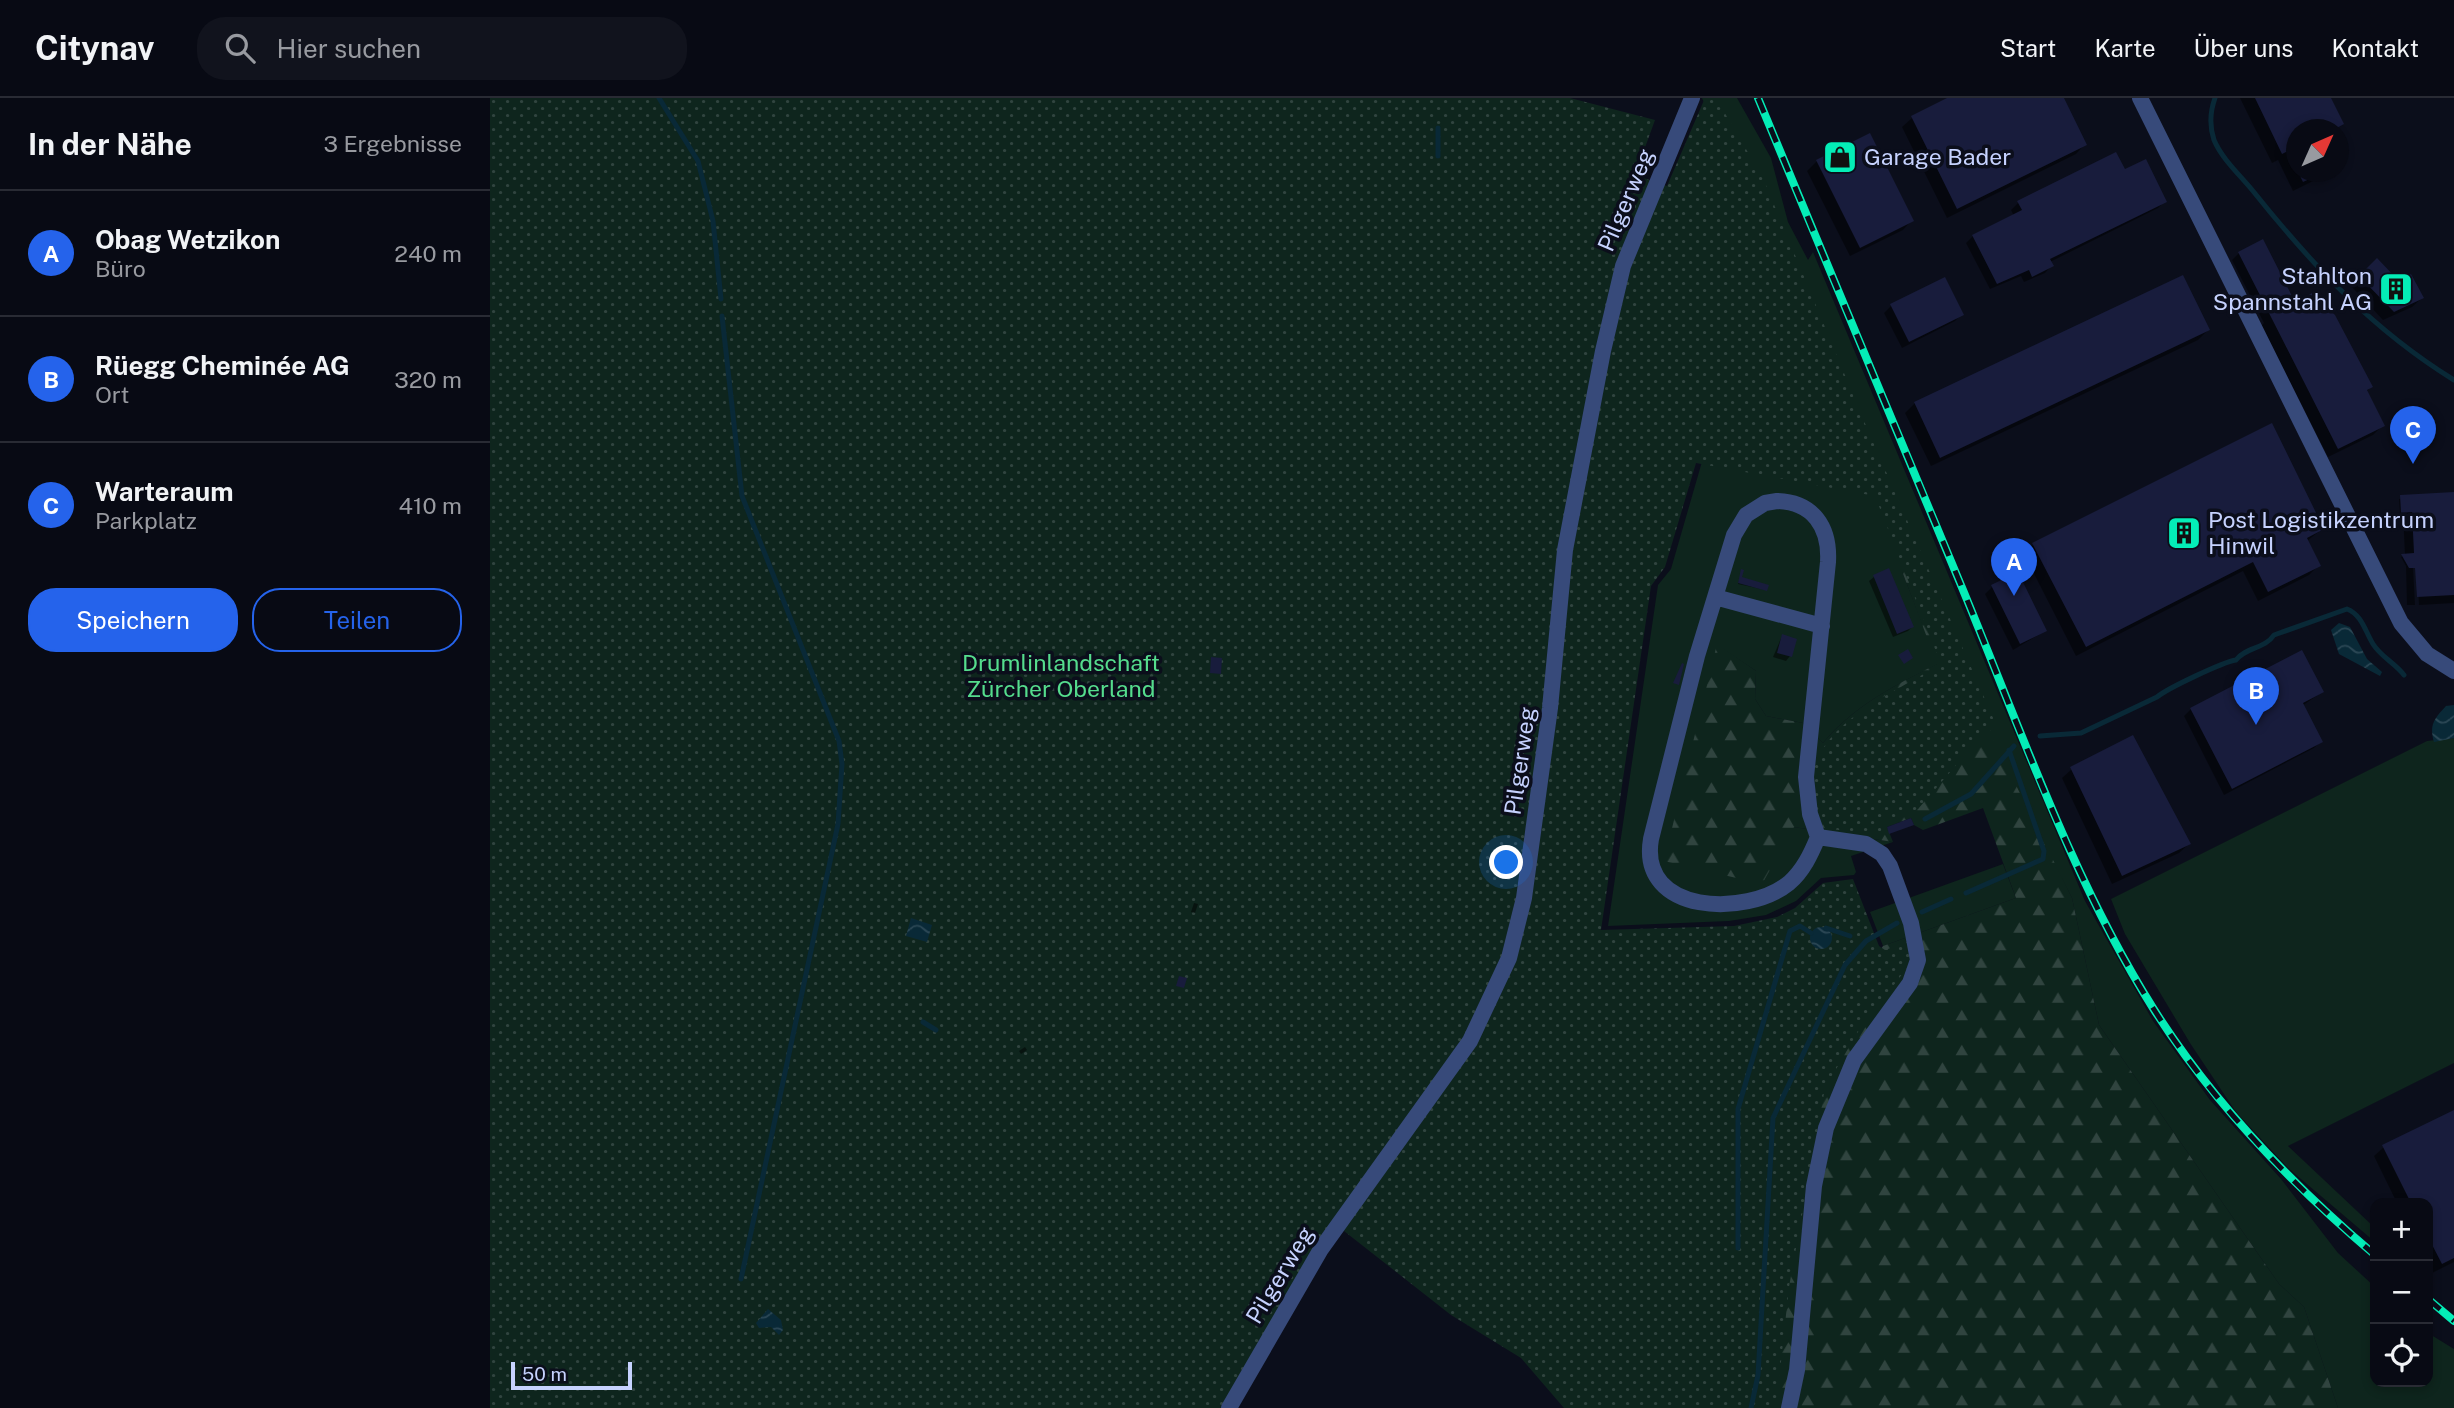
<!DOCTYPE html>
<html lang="de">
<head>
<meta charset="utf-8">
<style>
	body { margin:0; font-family:"Public Sans",sans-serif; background:#11131d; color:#f1f3f6 }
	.controls { position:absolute; right:21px; bottom:21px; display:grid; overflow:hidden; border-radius:14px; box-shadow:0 4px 10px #0003 }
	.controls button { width:63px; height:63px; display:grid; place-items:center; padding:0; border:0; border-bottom:2px solid #292b34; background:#080a14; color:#f1f3f6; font:35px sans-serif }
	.compass { position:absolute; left:1796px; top:21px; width:63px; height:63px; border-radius:50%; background:#080a14; box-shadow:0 4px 10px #0003; rotate:45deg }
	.scale { position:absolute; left:21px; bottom:18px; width:121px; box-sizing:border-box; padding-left:7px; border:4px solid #c6d2fe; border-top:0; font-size:19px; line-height:24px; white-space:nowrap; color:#c6d2fe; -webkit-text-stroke:5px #0b0e1b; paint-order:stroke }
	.you { position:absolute; left:1017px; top:765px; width:24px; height:24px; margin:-18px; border:5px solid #fff; border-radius:50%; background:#1a73e8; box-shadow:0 0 0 10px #1a73e833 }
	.badge { display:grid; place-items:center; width:46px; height:46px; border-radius:50%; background:#2563eb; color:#fff; font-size:23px; font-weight:700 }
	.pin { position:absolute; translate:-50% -58px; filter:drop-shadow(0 2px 4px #0008) }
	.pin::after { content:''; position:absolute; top:37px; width:24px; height:21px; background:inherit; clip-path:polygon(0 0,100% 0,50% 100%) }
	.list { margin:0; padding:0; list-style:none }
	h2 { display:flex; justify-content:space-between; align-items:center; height:91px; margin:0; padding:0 28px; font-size:30px }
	h2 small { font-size:23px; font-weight:400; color:#989aa0 }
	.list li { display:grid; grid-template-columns:46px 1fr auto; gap:21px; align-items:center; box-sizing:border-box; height:126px; padding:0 28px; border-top:2px solid #292b34 }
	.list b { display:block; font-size:26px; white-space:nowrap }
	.list p { margin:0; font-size:23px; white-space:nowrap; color:#989aa0 }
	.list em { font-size:23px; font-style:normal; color:#989aa0 }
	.actions { display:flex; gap:14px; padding:21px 28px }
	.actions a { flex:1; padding:16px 0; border:2px solid #2563eb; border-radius:28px; text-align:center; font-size:24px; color:#2563eb }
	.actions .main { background:#2563eb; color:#fff }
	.icon { flex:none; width:38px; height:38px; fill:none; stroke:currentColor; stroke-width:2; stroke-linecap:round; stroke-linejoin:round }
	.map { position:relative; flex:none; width:1964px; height:1310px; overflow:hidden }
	header { display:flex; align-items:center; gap:42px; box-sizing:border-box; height:98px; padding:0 35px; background:#080a14; border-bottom:2px solid #292b34 }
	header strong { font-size:33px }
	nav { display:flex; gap:38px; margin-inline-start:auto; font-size:24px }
	.search { width:490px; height:63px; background:#11131d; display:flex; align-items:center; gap:18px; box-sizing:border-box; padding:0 24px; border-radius:28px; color:#989aa0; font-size:26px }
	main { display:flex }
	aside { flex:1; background:#080a14 }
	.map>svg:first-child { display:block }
</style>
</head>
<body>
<header>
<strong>Citynav</strong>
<div class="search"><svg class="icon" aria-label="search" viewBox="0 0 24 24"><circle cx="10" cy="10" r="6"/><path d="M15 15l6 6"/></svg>Hier suchen</div>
<nav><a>Start</a><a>Karte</a><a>Über uns</a><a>Kontakt</a></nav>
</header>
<main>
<aside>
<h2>In der Nähe<small>3 Ergebnisse</small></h2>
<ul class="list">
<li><span class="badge">A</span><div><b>Obag Wetzikon</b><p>Büro</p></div><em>240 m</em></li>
<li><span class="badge">B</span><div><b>Rüegg Cheminée AG</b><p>Ort</p></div><em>320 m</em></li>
<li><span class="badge">C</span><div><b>Warteraum</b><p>Parkplatz</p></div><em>410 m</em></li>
</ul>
<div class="actions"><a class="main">Speichern</a><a>Teilen</a></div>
</aside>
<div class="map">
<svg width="1964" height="1310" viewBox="0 0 1964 1310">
	<defs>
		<pattern id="forest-firs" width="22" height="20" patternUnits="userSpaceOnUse" patternTransform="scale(1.75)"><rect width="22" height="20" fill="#0e251d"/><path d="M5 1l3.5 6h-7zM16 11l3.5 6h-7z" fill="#30443f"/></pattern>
		<pattern id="park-dots" width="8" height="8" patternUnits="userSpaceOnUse" patternTransform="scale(1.75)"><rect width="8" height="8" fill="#0e251d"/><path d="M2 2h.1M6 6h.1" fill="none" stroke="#30443f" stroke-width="1.8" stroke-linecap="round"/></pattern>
		<pattern id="water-waves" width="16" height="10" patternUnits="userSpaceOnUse" patternTransform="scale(1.75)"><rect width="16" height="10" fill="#092937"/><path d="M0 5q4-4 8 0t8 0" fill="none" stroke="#2b4755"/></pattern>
	</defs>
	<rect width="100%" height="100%" fill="#0b0e1b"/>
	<path fill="#0e251d" d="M1212 0H1247L1281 60 1298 124 1318 162 1323 154 1595 803 1663 923 1720 1002 1791 1081 1848 1155 1885 1189V1284H1938V1235L1964 1251V1310H1848L1814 1209 1789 1186 1609 927 1582 800 1412 473 1448 566C1405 587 1364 608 1333 645L1313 625 1276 618 1265 601 1266 573 1227 547 1304 729 1403 744 1361 758 1366 774 1364 777 1331 780 1306 803 1276 817 1239 823 1118 828 1168 487 1181 471 1235 284 1298 199Z
		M1964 640V965L1798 1048 1885 1130V1144L1798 1070 1746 1014 1700 945 1635 836 1621 801 1937 643Z
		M1513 766 1526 800 1393 848 1380 814Z"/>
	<path fill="url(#forest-firs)" d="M1416 466 1582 800 1609 927 1789 1186 1814 1209 1848 1310H1277L1320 957 1393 848 1526 800 1493 710 1433 732 1424 727 1421 720 1397 729 1403 744 1304 729 1272 786 1174 763 1227 546 1266 573 1265 601 1276 618 1313 625 1333 645C1364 608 1405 587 1447 566L1412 473Z"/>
	<path fill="url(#park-dots)" d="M0 0H1080L1165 22 1145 77 1177 88 1215 0H1226L1273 80 1374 323 1507 629 1493 636 1428 711 1392 724 1391 738 1335 730C1285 641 1393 602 1451 566L1385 398 1206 365 1175 469 1161 488 1111 832 1244 828 1287 819 1305 810 1333 785 1363 781 1389 848 1395 852 1420 843V866L1369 932 1335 990 1299 1189 1286 1310H1074L1031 1260 961 1217 854 1133 856 1123 735 1310H0Z"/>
	<path fill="url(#water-waves)" d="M1849 525 1860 529 1877 561 1892 574 1890 578 1849 556 1841 532Z
		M1964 607V640L1944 644C1939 627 1944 621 1956 608Z
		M421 820 442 827 437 844 416 838Z
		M1320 840a11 11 0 1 1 22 0a11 11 0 1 1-22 0Z
		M278 1211 291 1222 293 1232 289 1237 281 1229 269 1230 266 1225Z"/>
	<path fill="#0007" d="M1461 0H1572L1595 46 1586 56 1457 120 1412 29 1422 20Z
		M1750 0H1839L1852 25 1846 32H1806V74H1841L1803 93 1788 62 1782 65Z
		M1327 63 1422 122 1413 132 1360 158 1317 73Z
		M1634 74 1675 103 1668 110 1560 164 1562 167 1555 175 1534 184 1531 178 1500 191 1476 145 1483 138 1524 118 1521 112 1528 105Z
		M1749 155 1881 289 1876 294 1893 327 1883 337 1838 359 1771 228 1774 225 1742 162Z
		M1887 162 1908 184 1932 200 1922 209 1893 222 1861 188Z
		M1401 208 1472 216 1465 223 1412 250 1394 215Z
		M1718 232 1708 242 1441 368 1415 315 1425 305Z
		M1964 396V505L1929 507 1927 466 1923 469 1925 507H1917L1916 468 1911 459 1915 457 1913 416H1910L1909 401Z
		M1832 431 1817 443 1829 467 1819 477 1768 503 1753 473 1586 558 1534 456 1543 447Z
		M1384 479 1422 529 1418 533 1403 539 1379 483Z
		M1249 482 1276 492 1248 486Z
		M1502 489 1555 533 1523 552 1495 496Z
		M1292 538 1300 558 1296 563 1283 559Z
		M1812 554 1832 594 1812 608 1831 643 1824 650 1734 697 1694 618 1701 611Z
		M1582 671 1699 746 1689 755 1622 786 1572 680Z
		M704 805 708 806 705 815 701 814Z
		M535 949 537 952 531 956 529 953Z
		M1964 1014V1164L1942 1175 1938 1167V1105H1907L1884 1058 1894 1049Z"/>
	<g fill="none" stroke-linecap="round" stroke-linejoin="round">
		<path stroke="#092937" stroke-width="5" d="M169 0 208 63 223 123 231 201
			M1725 0C1720 14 1719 27 1724 42 1732 61 1750 77 1763 93 1822 167 1883 232 1964 282
			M948 58V30
			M232 218 252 398 349 643 352 666 348 726 251 1181
			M1550 638 1591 635 1667 599C1678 590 1733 564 1746 562 1756 549 1775 551 1784 537L1857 511C1872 517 1875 533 1883 546 1891 559 1905 565 1914 577
			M1435 721 1481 696 1524 648
			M1476 795 1553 761 1554 753 1519 652
			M1432 814 1461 801
			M1336 830 1360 838
			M433 924 446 932
			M1248 1150V1011L1300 833 1310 828 1321 835
			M1261 1310 1268 1277 1283 1020 1355 867 1376 843 1407 825"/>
	</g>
	<path fill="#181c3c" d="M1457 0H1574L1597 47 1467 111 1421 18Z
		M1765 0H1841L1854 26 1843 32H1806V71L1798 53 1792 56Z
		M1380 35 1424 123 1370 150 1326 62Z
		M1626 54 1635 71 1656 61 1677 104 1560 161 1564 168 1542 179 1539 172 1507 186 1482 137 1532 112 1527 103Z
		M1808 74H1835L1813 84Z
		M1773 141 1805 204 1826 193 1832 204 1845 217 1883 289 1877 292 1895 328 1848 351 1748 154Z
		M1887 160 1908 182 1921 176 1934 200 1904 214 1869 178Z
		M1693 177 1720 232 1450 360 1424 304Z
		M1455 179 1474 217 1419 244 1400 206Z
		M1782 325 1834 431 1817 440 1831 468 1778 494 1763 464 1596 549 1542 445Z
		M1964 394V497L1927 499 1925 470H1919L1911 456 1924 455 1922 414 1911 415 1910 397Z
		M1399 470 1424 529 1407 536 1383 477Z
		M1251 471 1254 472 1252 479 1279 487 1277 493 1248 485Z
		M1528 474 1557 533 1530 546 1501 487Z
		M1292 536 1307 541 1302 559 1287 555Z
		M1418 551 1423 560 1414 566 1408 557Z
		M1812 552 1834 594 1813 605 1833 644 1742 691 1700 610Z
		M721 559 732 560 731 576 720 575Z
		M1192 565 1194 566 1189 587 1183 585Z
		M1643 637 1701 746 1632 778 1580 669Z
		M1421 720 1424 727 1399 736 1397 729Z
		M689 878 697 880 694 890 686 888Z
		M1964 1012V1160L1952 1166 1938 1139V1105H1921L1892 1047Z"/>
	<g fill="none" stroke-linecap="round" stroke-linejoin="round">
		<path stroke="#374a7a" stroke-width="16" d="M1650 0 1911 525 1937 556 1964 573
			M1287 403C1323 404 1340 429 1338 464L1316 679 1320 716 1328 739C1321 756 1313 773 1299 785 1257 819 1148 817 1161 741L1207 558 1244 437 1256 417 1275 405Z
			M1225 499 1332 528
			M739 1310 831 1151 980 943 1019 860 1034 800 1060 610 1075 452 1113 253 1133 168 1202 0
			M1299 1310 1307 1272 1324 1088 1336 1030 1364 962 1420 885 1428 862 1421 825 1400 768 1392 756 1376 746 1328 739"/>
		<g stroke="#04edb7" stroke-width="8">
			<path id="rail" d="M1268 0C1336 164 1405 328 1473 492 1531 632 1582 781 1663 910 1723 1005 1800 1085 1885 1157
				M1938 1201 1964 1223"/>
		</g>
		<use href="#rail" stroke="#0b0e1b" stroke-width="5" stroke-dasharray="16" stroke-linecap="butt"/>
	</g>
	<defs>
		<g id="shop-square" transform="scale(1.75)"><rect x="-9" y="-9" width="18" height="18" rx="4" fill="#04edb7" stroke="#0b0e1b"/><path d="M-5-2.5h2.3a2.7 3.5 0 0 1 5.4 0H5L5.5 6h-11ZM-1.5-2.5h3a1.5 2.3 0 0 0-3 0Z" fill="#111"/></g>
		<g id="building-square" transform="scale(1.75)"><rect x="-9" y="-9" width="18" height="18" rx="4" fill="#04edb7" stroke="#0b0e1b"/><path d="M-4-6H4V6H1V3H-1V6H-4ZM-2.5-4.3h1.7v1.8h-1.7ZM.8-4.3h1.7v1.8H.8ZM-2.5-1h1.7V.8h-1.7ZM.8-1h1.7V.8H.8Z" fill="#111"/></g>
	</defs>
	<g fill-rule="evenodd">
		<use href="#shop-square" x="1350" y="59"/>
		<use href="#building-square" x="1906" y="191"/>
		<use href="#building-square" x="1694" y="435"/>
	</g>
	<g text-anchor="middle" stroke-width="7" stroke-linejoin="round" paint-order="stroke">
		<g font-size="23" fill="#c6d2fe" stroke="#0b0e1b" text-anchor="start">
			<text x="1374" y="67">Garage Bader</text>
			<text x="1882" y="186" text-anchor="end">Stahlton<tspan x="1882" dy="26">Spannstahl AG</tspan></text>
			<text x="1718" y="430">Post Logistikzentrum<tspan x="1718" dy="26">Hinwil</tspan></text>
		</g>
		<g font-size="23" fill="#c6d2fe" stroke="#0b0e1b">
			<text transform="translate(1136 102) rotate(-67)" y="8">Pilgerweg</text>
			<text transform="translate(1030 663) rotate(-82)" y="8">Pilgerweg</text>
			<text transform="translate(790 1177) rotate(-59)" y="8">Pilgerweg</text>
		</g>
		<g font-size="23" fill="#55dc8d" stroke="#0b0e1b">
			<text x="571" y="573">Drumlinlandschaft<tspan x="571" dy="26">Zürcher Oberland</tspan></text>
		</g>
	</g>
</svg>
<div class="controls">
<button>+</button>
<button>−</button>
<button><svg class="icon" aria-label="locate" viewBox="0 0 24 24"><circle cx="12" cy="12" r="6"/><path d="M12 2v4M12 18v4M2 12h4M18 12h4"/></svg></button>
</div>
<svg class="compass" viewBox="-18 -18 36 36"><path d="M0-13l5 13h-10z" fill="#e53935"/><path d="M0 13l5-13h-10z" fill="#989aa0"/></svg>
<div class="scale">50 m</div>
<div class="you"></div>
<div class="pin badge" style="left:1524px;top:498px">A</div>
<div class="pin badge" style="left:1766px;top:627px">B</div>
<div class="pin badge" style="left:1923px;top:366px">C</div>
</div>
</main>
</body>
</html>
